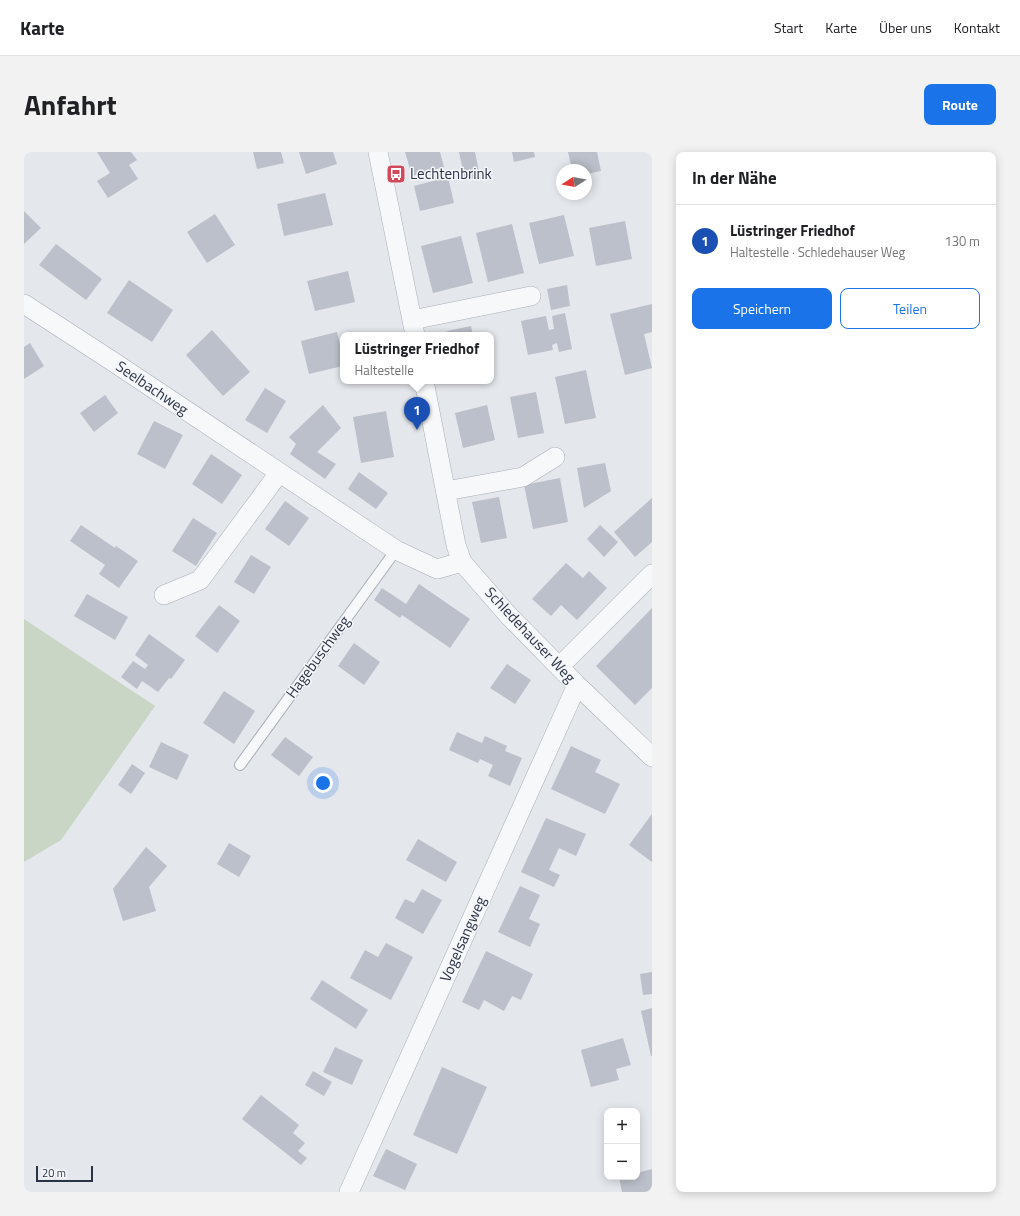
<!DOCTYPE html>
<html lang="de">
<head>
<meta charset="utf-8">
<style>
	body { margin:0; font-family:"Titillium Web",sans-serif; background:#f2f2f2; color:#202124 }
	.controls { position:absolute; right:12px; bottom:12px; display:grid; overflow:hidden; border-radius:8px; box-shadow:0 2px 10px #0003 }
	.controls button { width:36px; height:36px; display:grid; place-items:center; padding:0; border:0; border-bottom:1px solid #e0e0e0; background:#fff; color:#202124; font:20px sans-serif }
	.compass { position:absolute; left:532px; top:12px; width:36px; height:36px; border-radius:50%; background:#fff; box-shadow:0 2px 10px #0003; rotate:259deg }
	.scale { position:absolute; left:12px; bottom:10px; width:57px; box-sizing:border-box; padding-left:4px; border:2px solid #2b3445; border-top:0; font-size:11px; line-height:14px; white-space:nowrap; color:#2b3445; -webkit-text-stroke:3px #f4f6f9; paint-order:stroke }
	.you { position:absolute; left:299px; top:631px; width:14px; height:14px; margin:-10px; border:3px solid #fff; border-radius:50%; background:#1a73e8; box-shadow:0 0 0 6px #1a73e833 }
	.badge { display:grid; place-items:center; width:26px; height:26px; border-radius:50%; background:#1a73e8; color:#fff; font-size:13px; font-weight:700 }
	.pin { position:absolute; translate:-50% -33px; filter:drop-shadow(0 1px 2px #0008) }
	.pin::after { content:''; position:absolute; top:21px; width:14px; height:12px; background:inherit; clip-path:polygon(0 0,100% 0,50% 100%) }
	.popup { position:absolute; left:316px; top:180px; width:154px; height:52px; box-sizing:border-box; display:grid; place-content:center; border-radius:8px; background:#fff; filter:drop-shadow(0 1px 3px #0005); font-size:13px; white-space:nowrap; color:#757577 }
	.popup b { font-size:15px; color:#202124 }
	.popup::after { content:''; position:absolute; left:50%; top:100%; margin-left:-8px; border:8px solid transparent; border-top-color:#fff }
	.list { margin:0; padding:0; list-style:none }
	h2 { display:flex; justify-content:space-between; align-items:center; height:52px; margin:0; padding:0 16px; font-size:17px }
	h2 small { font-size:13px; font-weight:400; color:#757577 }
	.list li { display:grid; grid-template-columns:26px 1fr auto; gap:12px; align-items:center; box-sizing:border-box; height:72px; padding:0 16px; border-top:1px solid #e0e0e0 }
	.list b { display:block; font-size:15px; white-space:nowrap }
	.list p { margin:0; font-size:13px; white-space:nowrap; color:#757577 }
	.list em { font-size:13px; font-style:normal; color:#757577 }
	.actions { display:flex; gap:8px; padding:12px 16px }
	.actions a { flex:1; padding:9px 0; border:1px solid #1a73e8; border-radius:8px; text-align:center; font-size:14px; color:#1a73e8 }
	.actions .main { background:#1a73e8; color:#fff }
	.map { position:relative; flex:none; width:628px; height:1040px; overflow:hidden; border-radius:8px }
	header { display:flex; align-items:center; gap:24px; box-sizing:border-box; height:56px; padding:0 20px; background:#fff; border-bottom:1px solid #e0e0e0 }
	header strong { font-size:19px }
	nav { display:flex; gap:22px; margin-inline-start:auto; font-size:14px }
	.intro { display:flex; align-items:center; justify-content:space-between; box-sizing:border-box; height:96px; padding:0 24px }
	h1 { margin:0; font-size:28px }
	.button { padding:10px 18px; border-radius:8px; background:#1a73e8; color:#fff; font-size:14px; font-weight:700 }
	main { display:flex; gap:24px; padding:0 24px }
	aside { flex:1; background:#fff; border-radius:8px; box-shadow:0 2px 10px #0003 }
	.map>svg:first-child { display:block }
</style>
</head>
<body>
<header>
<strong>Karte</strong>
<nav><a>Start</a><a>Karte</a><a>Über uns</a><a>Kontakt</a></nav>
</header>
<div class="intro"><h1>Anfahrt</h1><a class="button">Route</a></div>
<main>
<div class="map">
<svg width="628" height="1040" viewBox="0 0 628 1040">
	<rect width="100%" height="100%" fill="#e4e7ec"/>
	<path fill="#c9d6c5" d="M0 467 131 554 37 688 0 710Z"/>
	<path fill="#bbc0ca" d="M73 0H107L113 8 105 13 114 27 84 46 73 29 86 21Z
		M229 0H257L260 11 233 17Z
		M275 0H309L313 12 282 22Z
		M381 0H416L420 15 388 24Z
		M435 0H451L456 25 441 28Z
		M488 0H510L511 5 490 10Z
		M544 0H573L577 19 562 22V18H548Z
		M424 25 430 51 396 59 390 34Z
		M301 41 309 73 260 84 253 52Z
		M0 59 17 76 0 92Z
		M191 62 211 93 183 111 163 80Z
		M540 63 550 104 515 112 505 71Z
		M601 69 608 107 572 114 565 76Z
		M488 72 500 121 464 130 452 81Z
		M437 84 449 131 409 141 397 94Z
		M32 92 78 127 62 148 15 113Z
		M324 119 331 150 291 159 283 129Z
		M105 128 149 158 128 190 83 161Z
		M543 133 546 154 527 158 523 137Z
		M628 152V180L620 182 628 216 601 223 586 162Z
		M541 161 548 197 535 200 533 191 528 193 529 198 504 203 497 169 522 164 525 178 530 177 528 164Z
		M447 174 449 183H424L423 179Z
		M188 178 226 220 199 244 162 203Z
		M313 180 319 205V214L285 222 277 189Z
		M6 191 20 214 0 227V195Z
		M562 218 572 266 541 272 531 225Z
		M241 236 262 249 243 281 221 268Z
		M512 240 520 281 494 286 486 245Z
		M81 243 94 261 70 280 56 261Z
		M299 253 317 276 293 300 312 312 301 327 266 302 272 292 265 285Z
		M463 253 471 288 439 296 431 261Z
		M362 259 370 305 337 311 329 265Z
		M130 269 159 283 141 317 113 302Z
		M187 302 218 323 198 352 168 332Z
		M581 311 587 339 560 356 553 316Z
		M335 320 364 341 352 357 324 337Z
		M536 326 544 370 509 377 500 333Z
		M475 345 483 386 457 391 448 350Z
		M628 346V390L611 405 590 380Z
		M261 349 285 366 265 394 241 377Z
		M169 366 193 381 172 414 148 399Z
		M57 373 91 396 92 394 114 409 95 436 75 422 81 413 46 389Z
		M576 373 594 390 580 405 563 387Z
		M227 403 247 415 230 442 210 430Z
		M542 411 559 426 565 419 583 436 553 468 537 453 527 464 508 447Z
		M395 432 446 467 426 496 378 463 376 466 350 448 358 436 382 452Z
		M63 442 104 465 91 488 50 464Z
		M195 453 216 469 193 501 171 484Z
		M628 456V536L611 553 572 514Z
		M125 482 161 508 147 527 145 526 134 540 118 529 113 537 97 525 109 509 121 517 124 513 111 503Z
		M330 491 356 510 340 533 314 514Z
		M483 512 507 528 491 552 466 536Z
		M200 539 231 559 210 592 179 571Z
		M433 580 458 591 461 584 483 594 481 599 498 606 486 634 464 624 469 613 456 607 454 611 425 598Z
		M261 585 289 605 275 624 247 603Z
		M137 590 165 603 153 628 125 615Z
		M547 594 577 608 571 620 596 632 581 662 527 637Z
		M108 612 121 621 107 642 94 633Z
		M628 662V710L605 693Z
		M522 666 562 682 552 704 535 696 525 718 536 723 530 735 497 720Z
		M394 687 433 710 422 730 382 708Z
		M205 691 227 704 215 725 193 712Z
		M122 695 143 714 125 735 132 759 99 769 89 737Z
		M496 734 516 743 505 767 516 772 506 795 474 780Z
		M398 737 418 748 399 782 371 766 381 747 390 751Z
		M362 791 389 805 367 848 326 826 341 798 354 805Z
		M462 799 509 822 497 848 488 844 480 859 460 848 455 858 438 850Z
		M628 820V842L619 843 616 822Z
		M298 828 344 858 332 877 286 847Z
		M628 856V904H627L617 859Z
		M599 886 607 913 592 917 595 928 567 935 557 898Z
		M311 895 339 908 328 933 299 920Z
		M418 915 463 935 433 1002 389 983Z
		M289 919 308 930 300 944 281 933Z
		M237 943 275 973 269 981 281 991 274 999 283 1006 277 1013 218 967Z
		M362 997 393 1012 381 1038 349 1024Z
		M628 1017V1040H598L595 1025H613V1021Z"/>
	<g fill="none" stroke-linecap="round" stroke-linejoin="round">
		<g stroke="#a9aeb7" stroke-width="12">
			<path id="service" d="M216 613 372 398"/>
		</g>
		<g stroke="#a9aeb7" stroke-width="20">
			<path id="minor" d="M354 0 391 183
				M0 152 85 207 372 398 413 417 438 410
				M388 168 507 144
				M400 229 432 393 438 410 485 464 553 533 628 605
				M422 339 499 325 531 305
				M140 443 176 428 255 321
				M535 515 628 422
				M325 1040 553 533"/>
		</g>
		<use href="#service" stroke="#f7f8fa" stroke-width="10"/>
		<use href="#minor" stroke="#f7f8fa" stroke-width="19"/>
	</g>
	<defs>
		<g id="bus-square" transform="scale(1)"><rect x="-9" y="-9" width="18" height="18" rx="4" fill="#d1495b" stroke="#f4f6f9"/><path d="M-5-6H5V4H4V6H2V4H-2V6H-4V4H-5ZM-3.5-4V0h7V-4ZM-3.5 1.2v1.5H-2V1.2ZM2 1.2v1.5H3.5V1.2Z" fill="#fff"/></g>
	</defs>
	<g fill-rule="evenodd">
		<use href="#bus-square" x="372" y="22"/>
	</g>
	<g text-anchor="middle" stroke-width="3" stroke-linejoin="round" paint-order="stroke">
		<g font-size="15" fill="#2b3445" stroke="#f4f6f9" text-anchor="start">
			<text x="386" y="27">Lechtenbrink</text>
		</g>
		<g font-size="15" fill="#2b3445" stroke="#f4f6f9">
			<text transform="translate(128 236) rotate(34)" y="5">Seelbachweg</text>
			<text transform="translate(506 483) rotate(47)" y="5">Schledehauser Weg</text>
			<text transform="translate(294 505) rotate(-54)" y="5">Hagebuschweg</text>
			<text transform="translate(439 787) rotate(-66)" y="5">Vogelsangweg</text>
		</g>
	</g>
</svg>
<div class="controls">
<button>+</button>
<button>−</button>
</div>
<svg class="compass" viewBox="-18 -18 36 36"><path d="M0-13l5 13h-10z" fill="#e53935"/><path d="M0 13l5-13h-10z" fill="#757577"/></svg>
<div class="scale">20 m</div>
<div class="you"></div>
<div class="pin badge" style="left:393px;top:278px;background:#1a4fb4">1</div>
<div class="popup"><b>Lüstringer Friedhof</b>Haltestelle</div>
</div>
<aside>
<h2>In der Nähe<small></small></h2>
<ul class="list">
<li><span class="badge" style="background:#1a4fb4">1</span><div><b>Lüstringer Friedhof</b><p>Haltestelle · Schledehauser Weg</p></div><em>130 m</em></li>
</ul>
<div class="actions"><a class="main">Speichern</a><a>Teilen</a></div>
</aside>
</main>
</body>
</html>
